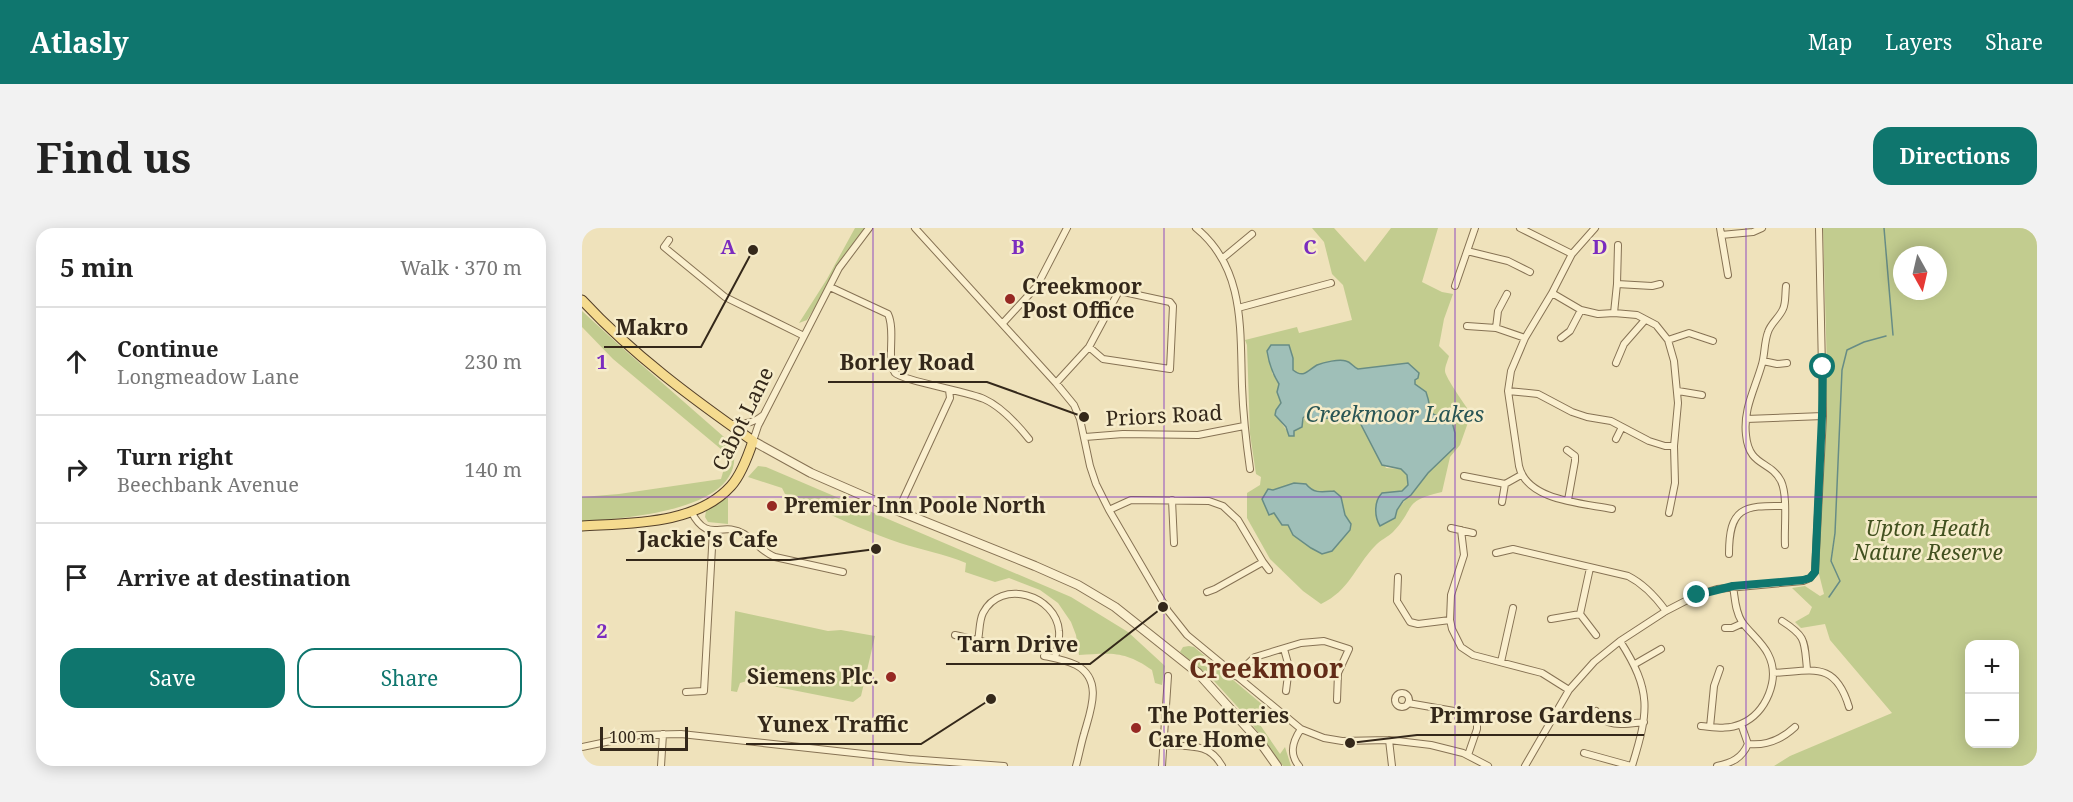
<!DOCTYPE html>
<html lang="en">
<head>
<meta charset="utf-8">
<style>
	body { margin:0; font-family:"Noto Serif",serif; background:#f2f2f2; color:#222 }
	.controls { position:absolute; right:18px; bottom:18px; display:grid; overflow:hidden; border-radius:12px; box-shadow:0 3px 15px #0003 }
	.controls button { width:54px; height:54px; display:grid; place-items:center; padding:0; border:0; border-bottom:2px solid #e0e0e0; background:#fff; color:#222; font:30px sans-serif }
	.compass { position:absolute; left:1311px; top:18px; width:54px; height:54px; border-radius:50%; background:#fff; box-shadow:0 3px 15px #0003; rotate:172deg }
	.scale { position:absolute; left:18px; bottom:15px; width:88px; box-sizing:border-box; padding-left:6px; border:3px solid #34281a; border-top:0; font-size:16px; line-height:21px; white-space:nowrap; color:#34281a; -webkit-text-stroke:4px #f6ecca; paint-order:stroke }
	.stop { position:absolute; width:18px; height:18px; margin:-14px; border:4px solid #0f766e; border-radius:50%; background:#fff }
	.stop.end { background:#0f766e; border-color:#fff; box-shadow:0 2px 6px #0008 }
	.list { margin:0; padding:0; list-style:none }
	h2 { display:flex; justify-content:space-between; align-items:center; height:78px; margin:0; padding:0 24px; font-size:26px }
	h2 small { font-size:20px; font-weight:400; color:#767676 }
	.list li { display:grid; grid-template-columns:39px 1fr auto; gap:18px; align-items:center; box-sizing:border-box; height:108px; padding:0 24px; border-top:2px solid #e0e0e0 }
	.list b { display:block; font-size:22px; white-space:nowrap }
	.list p { margin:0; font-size:20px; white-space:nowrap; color:#767676 }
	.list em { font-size:20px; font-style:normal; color:#767676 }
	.actions { display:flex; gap:12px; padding:18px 24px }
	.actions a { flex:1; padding:14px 0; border:2px solid #0f766e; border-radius:18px; text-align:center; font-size:21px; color:#0f766e }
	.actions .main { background:#0f766e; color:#fff }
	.icon { flex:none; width:33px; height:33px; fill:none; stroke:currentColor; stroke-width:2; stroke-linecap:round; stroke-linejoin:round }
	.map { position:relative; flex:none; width:1455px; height:538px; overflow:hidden; border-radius:18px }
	header { display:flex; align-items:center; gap:36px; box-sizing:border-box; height:84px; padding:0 30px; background:#0f766e; color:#fff }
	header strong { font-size:28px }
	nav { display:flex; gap:33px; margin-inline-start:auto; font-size:21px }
	.intro { display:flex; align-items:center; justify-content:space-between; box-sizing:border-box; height:144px; padding:0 36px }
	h1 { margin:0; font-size:42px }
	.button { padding:15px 27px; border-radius:18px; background:#0f766e; color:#fff; font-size:21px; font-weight:700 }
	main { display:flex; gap:36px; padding:0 36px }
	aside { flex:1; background:#fff; border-radius:18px; box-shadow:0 3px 15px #0003 }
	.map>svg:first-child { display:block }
</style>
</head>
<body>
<header>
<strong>Atlasly</strong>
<nav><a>Map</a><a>Layers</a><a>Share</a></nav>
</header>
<div class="intro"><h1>Find us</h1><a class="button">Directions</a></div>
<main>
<aside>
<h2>5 min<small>Walk · 370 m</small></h2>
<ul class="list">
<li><svg class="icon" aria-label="ahead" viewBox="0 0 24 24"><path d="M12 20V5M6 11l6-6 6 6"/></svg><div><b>Continue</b><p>Longmeadow Lane</p></div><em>230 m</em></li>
<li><svg class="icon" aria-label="right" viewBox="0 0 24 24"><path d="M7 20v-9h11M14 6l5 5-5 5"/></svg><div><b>Turn right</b><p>Beechbank Avenue</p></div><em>140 m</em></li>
<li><svg class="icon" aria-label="arrive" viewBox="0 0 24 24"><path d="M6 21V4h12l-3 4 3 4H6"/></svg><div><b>Arrive at destination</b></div></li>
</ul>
<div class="actions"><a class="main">Save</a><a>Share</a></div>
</aside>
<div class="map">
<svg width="1455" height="538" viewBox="0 0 1455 538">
	<rect width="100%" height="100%" fill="#efe2bb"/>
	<path fill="#c2cc8f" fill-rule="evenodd" d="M273 0H283L258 33 246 58 225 92 217 95 245 51Z
		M730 0H752L783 34 809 0H856L840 54 860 64 871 66 862 91 857 118 867 128C866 132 863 138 863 143 863 149 884 178 889 186L878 217 868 229 860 264C820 273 834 280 811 304 806 309 798 312 793 318 772 340 768 362 739 376L721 363 688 331 665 290V265L678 257 679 249 674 246 668 206 665 117 663 112 715 99 717 105 770 92 761 57 750 46 742 14ZM690 117H707L711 130V142C723 151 726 142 735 137 742 134 757 131 764 133 769 134 771 139 776 141L826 135 833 156 840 162 848 185 851 188 869 190 874 212 862 230 846 245 815 282 811 265 820 263 826 257 825 247 819 241 804 240 774 187 730 192 728 188 724 187 720 195 712 203H705L698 193 694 182 699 175 697 156 690 145ZM712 255 724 256C732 266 740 264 752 263L761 278 763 287 769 296 740 326 711 307 706 297H700L692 285 686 261 691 262Z
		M1241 0H1455V538H1192L1208 528 1310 485 1248 412 1243 396 1219 400 1213 394 1227 386 1230 379 1210 360 1223 358 1238 368 1242 366 1236 342 1245 140ZM1320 27H1356V63H1320ZM1388 416H1432V516H1388Z
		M0 83 37 117 150 216C171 283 41 290 0 294V269L37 266 139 251 146 227 31 131 0 99Z
		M176 238 184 239 489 369 546 404 583 438 580 457 573 455 570 442C543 423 530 425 497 427L494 407 489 394 476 375 458 362 427 350 413 354 383 344 384 335C362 326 340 322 318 315 279 302 241 283 203 266L200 260 166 249Z
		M146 269V296L126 294 123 289 124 283Z
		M153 383 246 403 259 402 293 408 279 468 271 474 165 453 158 455 155 464 149 463Z
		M607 418 612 419 682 478 672 488 698 526 703 519 709 538H701L663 487 632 453 598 424 601 419Z"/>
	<path fill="#9fbfb8" stroke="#678c85" stroke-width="1.5" d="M689 117H707L711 130V142C722 151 726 142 735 137 742 134 757 131 764 133 769 134 771 139 776 141L826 135 837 145 836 150 833 152V156L844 164C852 186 841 186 869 190L873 205V219L846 245 829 267 821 273 815 282 813 290 798 298C792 288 792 273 800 265L820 263 826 257 825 247 819 241 800 237 774 187 730 192 728 188 724 187 721 190 720 199 712 203V208H707L704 199 693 187 694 182 699 175 695 164 697 156C690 145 687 136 685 123Z
		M712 255 724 256C732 266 740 264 752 263L759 269 763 287 769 296 768 302 750 323 740 326 729 320 711 307 706 297H700L692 285 687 287 680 271 686 261 691 262Z"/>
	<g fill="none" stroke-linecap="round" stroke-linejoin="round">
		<path stroke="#678c85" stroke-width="1.5" d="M1302 0 1311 107
			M1247 369 1258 353 1249 333 1253 305 1260 142 1265 122 1282 114 1304 108"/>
		<g stroke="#867254" stroke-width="8">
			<path id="minor" d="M333 0 474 155 492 177 498 191 508 238 514 256 527 282 586 383 605 407 719 501 742 510 760 513 807 512 849 517 881 525 906 538
				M614 0C663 40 658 100 660 158 661 186 664 213 668 241
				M938 0 990 26
				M1013 0 990 26 970 65 943 110 929 143 926 163 937 238C945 273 1000 275 1030 281
				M1138 0 1146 47
				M1139 7 1171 4 1180 0
				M87 12 82 19 143 69 222 108
				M885 23 926 33 948 44
				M641 30 670 6
				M1035 56 1070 58 1078 56
				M873 58 893 0
				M248 59 306 86C314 103 304 132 313 145 319 152 387 164 402 171 420 179 435 196 447 211
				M970 65 999 82 1016 86 1032 85 1055 87 1074 97 1086 112 1092 133 1096 175 1092 218 1093 255 1087 285
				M656 80 749 55
				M1032 85 1035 56 1036 17
				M421 95 455 58 485 0
				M885 98 914 100 943 110
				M914 100 916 83 925 66
				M979 110 988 103 999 82
				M1086 112 1107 105 1131 113
				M1181 133 1195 136 1205 135
				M1034 135 1042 116 1063 92
				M474 155 507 119 537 63 588 74 591 78 588 141 521 131 507 119
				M926 163 956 166 990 184 1005 189 1029 193 1067 213 1083 218H1092
				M1096 163 1120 167
				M1164 191 1241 188
				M148 196C160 196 170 196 180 188
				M503 209 541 206 616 207 662 198
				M1034 211 1040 199
				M171 213 176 198 257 40 287 0
				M985 222 993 228V233L986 272
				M882 248 923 256
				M590 272 592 315
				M320 274 368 170 367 162
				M920 274 923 256 939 247
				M527 282 549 272 627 273 641 278 656 292 681 334 633 361 625 364
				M109 283C126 317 139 292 162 306 173 313 180 324 193 329L261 344
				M869 300 891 305
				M879 302 882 327 869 367 868 392 870 401 879 419 891 427 960 445 987 462
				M1203 317C1202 300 1206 268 1199 253 1188 232 1167 239 1164 207 1161 181 1173 161 1180 136 1183 126 1182 115 1186 104 1189 95 1197 90 1201 81 1204 75 1203 66 1204 58
				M914 325 931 321 1046 348C1062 356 1073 368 1084 383
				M1147 326C1147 280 1161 277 1202 278
				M681 334 687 342
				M1008 340 998 386 1014 407
				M816 349 815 373 828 394 836 396 868 392
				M969 391 998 386
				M1200 393C1225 409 1222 413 1225 441
				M1143 400H1150L1161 395
				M373 407 403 414
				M396 412C398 403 397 393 401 385 419 350 474 367 477 403 478 412 475 421 473 430
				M1038 413C1070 463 1067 483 1050 538
				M702 421 707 439 704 463
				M462 428C472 430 484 432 494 437 522 452 508 484 502 506 499 516 497 527 494 538
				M919 434 931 380
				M1053 436 1079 421
				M1191 445C1230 443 1253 432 1267 479
				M653 448 673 429 719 415 742 413 767 421 756 445 755 472
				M104 464 122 463 131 302
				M813 472a7 7 0 1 1 14 0a7 7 0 1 1-14 0Z
				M826 475 895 487V501L886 527
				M1014 483C1024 501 1044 496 1062 494
				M1119 498C1132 499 1146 502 1159 496 1184 485 1199 451 1186 426 1180 414 1168 405 1160 394 1153 383 1153 370 1151 358
				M1128 499 1132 458 1138 441
				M807 512 810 538
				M1166 516C1184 518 1200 511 1213 499
				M583 517C607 519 627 514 640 538
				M0 519 57 507 99 506 327 531 422 538
				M1002 525 1049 538
				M79 538 81 506
				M580 538 586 448
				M717 538C707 526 710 514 719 501
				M943 538 987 462 1012 434 1038 413 1084 383 1115 367 1135 361 1221 353 1228 350 1233 344 1241 188 1237 0
				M1135 538C1150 535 1160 530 1166 516L1159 496"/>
		</g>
		<g stroke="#867254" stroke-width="10">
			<path id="tertiary" d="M171 213 229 245 314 282 453 338 496 357 533 379 616 445 678 514 695 538"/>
		</g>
		<g stroke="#533f29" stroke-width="11">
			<path id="primary" d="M0 72C50 126 111 171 171 213 166 228 159 247 149 258 114 297 48 295 0 298"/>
		</g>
		<use href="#minor" stroke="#faefce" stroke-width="6"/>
		<use href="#tertiary" stroke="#faefce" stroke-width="8"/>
		<use href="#primary" stroke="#f5db8f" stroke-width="9"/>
	</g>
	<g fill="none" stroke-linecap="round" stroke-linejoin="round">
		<path stroke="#0f766e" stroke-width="8" d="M1115 367 1151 358 1221 352 1228 350 1233 344 1240 188 1241 139"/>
	</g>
	<path fill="none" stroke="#7b2cbf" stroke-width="1.5" stroke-opacity="0.55" d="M291 0V538M582 0V538M873 0V538M1164 0V538M0 269H1455"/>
	<g fill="#962923" stroke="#f6ecca" stroke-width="2">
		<circle cx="428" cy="71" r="6"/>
		<circle cx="190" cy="278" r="6"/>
		<circle cx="309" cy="449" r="6"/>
		<circle cx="554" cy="500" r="6"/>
	</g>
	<g text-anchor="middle" stroke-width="5" stroke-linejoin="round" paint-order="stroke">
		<g font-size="21" font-weight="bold" fill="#34281a" stroke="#f6ecca" text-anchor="start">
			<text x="440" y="66">Creekmoor<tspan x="440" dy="24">Post Office</tspan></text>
			<text x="202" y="285">Premier Inn Poole North</text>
			<text x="297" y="456" text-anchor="end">Siemens Plc.</text>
			<text x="566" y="495">The Potteries<tspan x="566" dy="24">Care Home</tspan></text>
		</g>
		<g font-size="21" fill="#34281a" stroke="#f6ecca">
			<text transform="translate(582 188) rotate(-3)" y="7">Priors Road</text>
			<text transform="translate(161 191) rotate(-64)" y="7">Cabot Lane</text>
		</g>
		<g font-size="21" font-style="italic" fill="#425120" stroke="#f6ecca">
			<text x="1346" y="308">Upton Heath<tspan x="1346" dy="24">Nature Reserve</tspan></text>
		</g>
		<g font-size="22" font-style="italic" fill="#295554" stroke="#f6ecca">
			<text x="813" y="194">Creekmoor Lakes</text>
		</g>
		<g font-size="27" font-weight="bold" fill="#622c18" stroke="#f6ecca">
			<text x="684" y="450">Creekmoor</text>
		</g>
	</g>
	<g font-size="20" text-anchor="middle" font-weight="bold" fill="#7b2cbf" stroke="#f6ecca" stroke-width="5" stroke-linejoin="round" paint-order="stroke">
		<text x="146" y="26">A</text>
		<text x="436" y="26">B</text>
		<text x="728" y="26">C</text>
		<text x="1018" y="26">D</text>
		<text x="20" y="141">1</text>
		<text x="20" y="410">2</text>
	</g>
	<path fill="none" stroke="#34281a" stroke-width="2" d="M171 22L119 119H22M502 189L405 154H246M294 321L208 332H44M581 379L508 436H364M768 515L835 507H1062M409 471L339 516H164"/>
	<g fill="#34281a" stroke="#f6ecca" stroke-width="2">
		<circle cx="171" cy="22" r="6"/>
		<circle cx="502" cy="189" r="6"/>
		<circle cx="294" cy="321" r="6"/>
		<circle cx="581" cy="379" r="6"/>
		<circle cx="768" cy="515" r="6"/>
		<circle cx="409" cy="471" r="6"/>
	</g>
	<g font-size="22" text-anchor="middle" font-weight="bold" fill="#34281a" stroke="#f6ecca" stroke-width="5" stroke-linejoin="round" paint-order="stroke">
		<text x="70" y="107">Makro</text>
		<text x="325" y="142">Borley Road</text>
		<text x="126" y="319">Jackie's Cafe</text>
		<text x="436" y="424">Tarn Drive</text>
		<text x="949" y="495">Primrose Gardens</text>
		<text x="251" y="504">Yunex Traffic</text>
	</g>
</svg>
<div class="controls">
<button>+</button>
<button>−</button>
</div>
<svg class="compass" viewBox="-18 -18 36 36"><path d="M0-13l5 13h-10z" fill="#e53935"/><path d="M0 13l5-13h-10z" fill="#767676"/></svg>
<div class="scale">100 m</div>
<div class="stop" style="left:1241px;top:139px"></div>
<div class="stop end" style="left:1115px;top:367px"></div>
</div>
</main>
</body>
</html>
